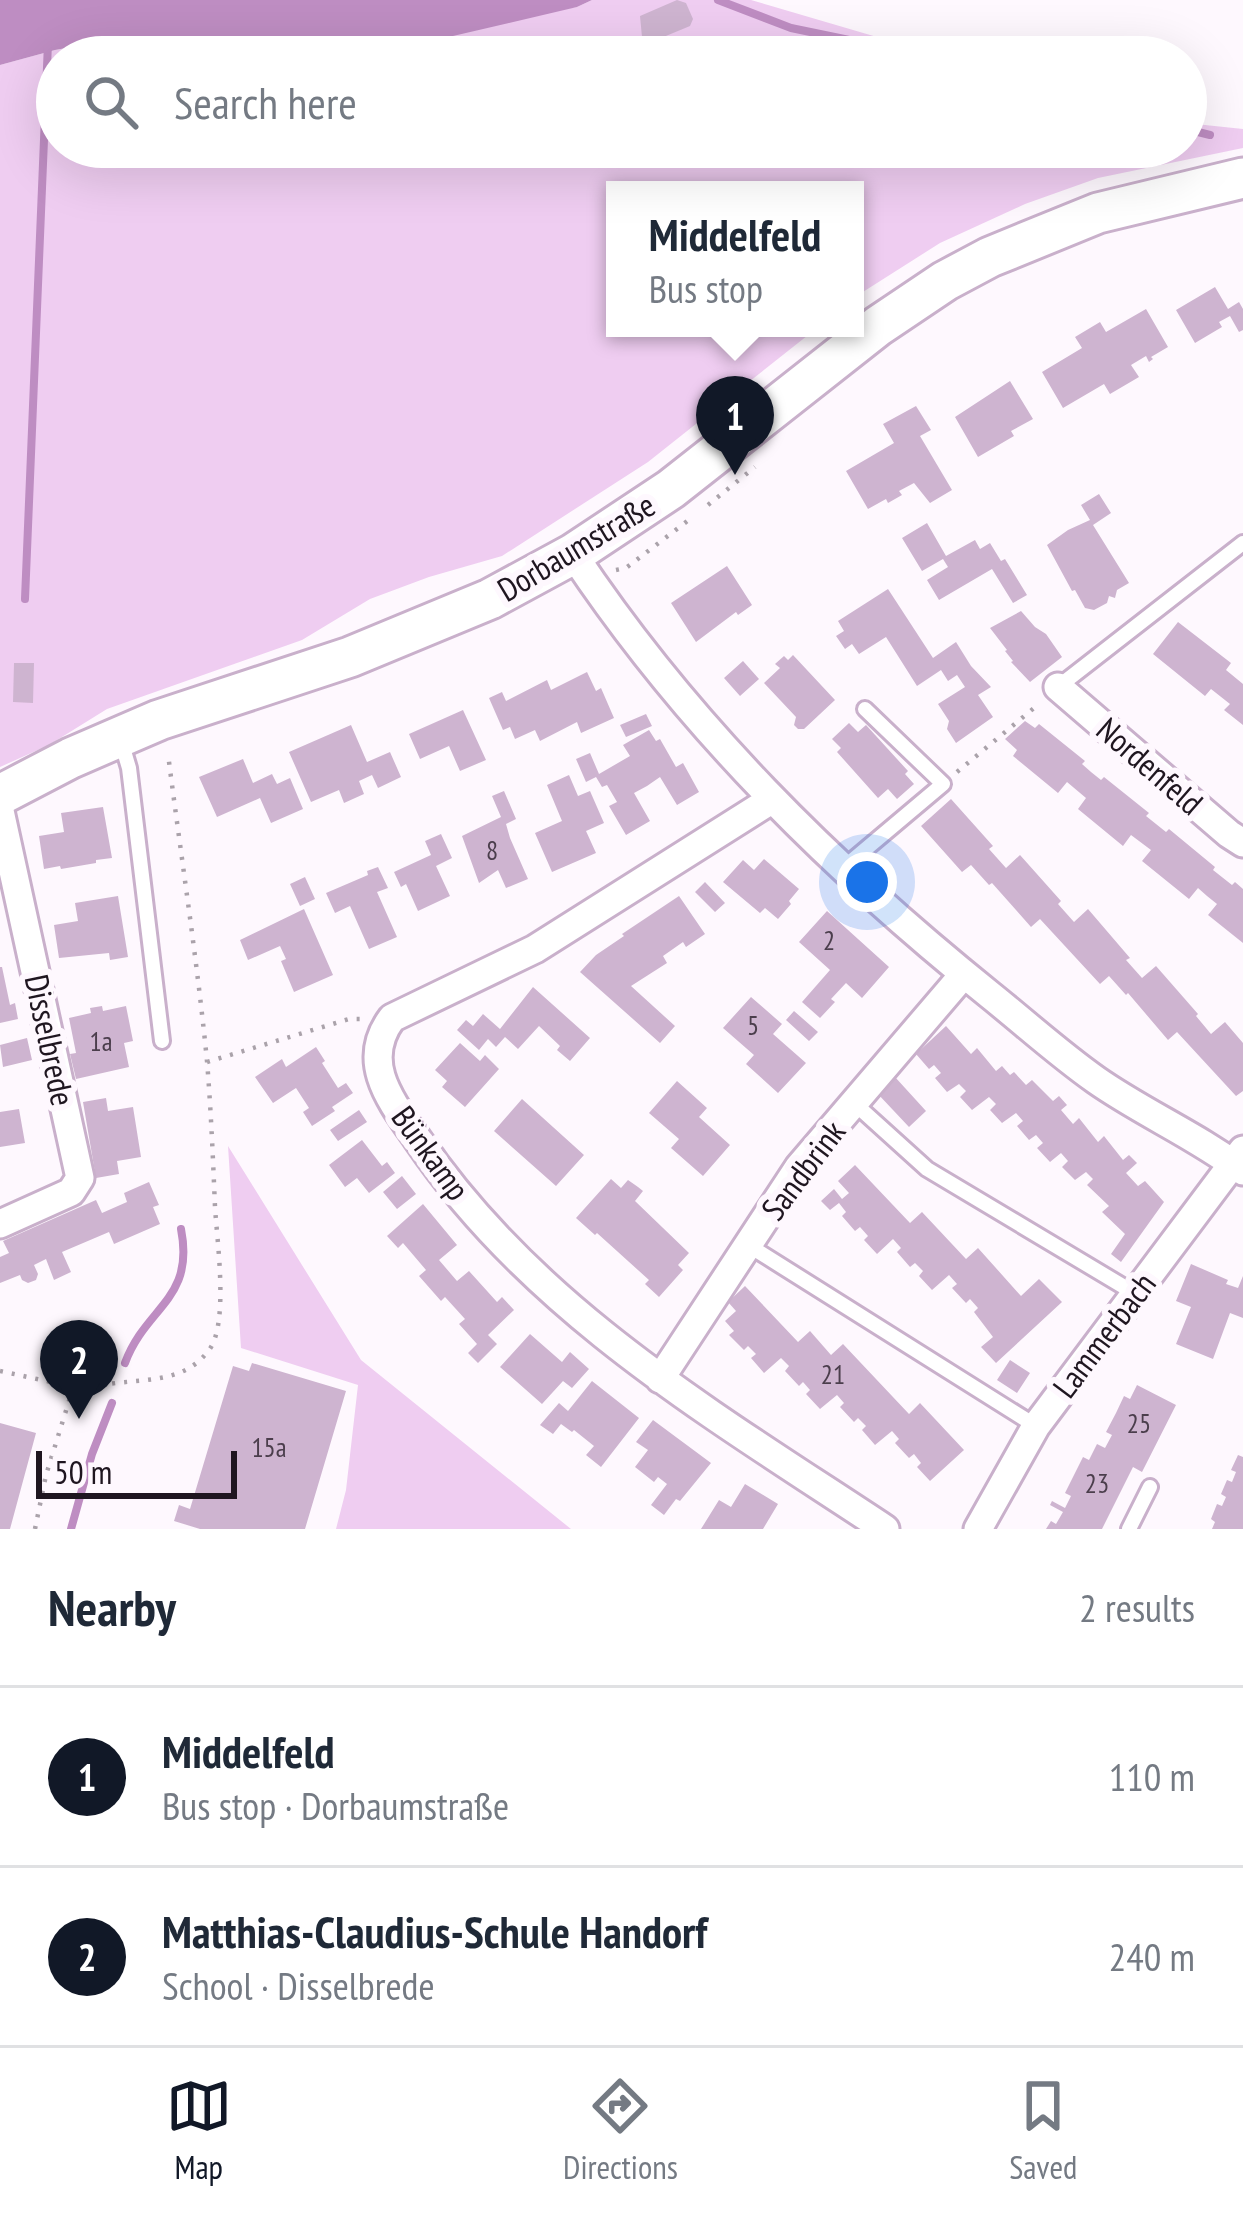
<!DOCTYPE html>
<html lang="en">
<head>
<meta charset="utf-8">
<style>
	body { margin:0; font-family:"PT Sans Narrow",sans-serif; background:#f6f6f7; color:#1f2937 }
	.scale { position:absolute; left:36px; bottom:30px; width:201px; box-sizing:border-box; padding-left:12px; border:6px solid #1f1620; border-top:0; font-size:33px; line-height:42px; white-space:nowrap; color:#1f1620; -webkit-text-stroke:9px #fef8fe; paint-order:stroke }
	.you { position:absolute; left:867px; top:882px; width:42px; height:42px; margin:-30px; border:9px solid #fff; border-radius:50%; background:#1a73e8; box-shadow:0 0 0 18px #1a73e833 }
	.badge { display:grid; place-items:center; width:78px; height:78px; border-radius:50%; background:#111827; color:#fff; font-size:39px; font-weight:700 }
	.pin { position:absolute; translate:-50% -99px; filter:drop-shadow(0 3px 6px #0008) }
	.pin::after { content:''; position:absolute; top:63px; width:42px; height:36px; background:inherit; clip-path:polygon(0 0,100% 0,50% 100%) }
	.popup { position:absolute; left:606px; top:181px; width:258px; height:156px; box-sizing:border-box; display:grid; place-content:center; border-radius:0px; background:#fff; filter:drop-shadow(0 3px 9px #0005); font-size:39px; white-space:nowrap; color:#747a83 }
	.popup b { font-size:45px; color:#1f2937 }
	.popup::after { content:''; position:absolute; left:50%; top:100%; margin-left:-24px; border:24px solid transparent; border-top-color:#fff }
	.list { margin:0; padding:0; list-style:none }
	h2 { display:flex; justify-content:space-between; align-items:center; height:156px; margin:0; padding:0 48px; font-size:51px }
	h2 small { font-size:39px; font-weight:400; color:#747a83 }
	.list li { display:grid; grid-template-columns:78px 1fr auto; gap:36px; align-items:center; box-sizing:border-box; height:180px; padding:0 48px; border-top:3px solid #e0e1e3 }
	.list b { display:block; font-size:45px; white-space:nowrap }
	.list p { margin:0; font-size:39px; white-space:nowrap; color:#747a83 }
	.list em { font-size:39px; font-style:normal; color:#747a83 }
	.icon { flex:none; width:66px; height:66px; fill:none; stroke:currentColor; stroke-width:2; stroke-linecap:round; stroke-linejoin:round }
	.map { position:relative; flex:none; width:1243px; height:1529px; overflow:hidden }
	.search { position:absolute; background:#fff; box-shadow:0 12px 48px #0002; left:36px; right:36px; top:36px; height:132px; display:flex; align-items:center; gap:30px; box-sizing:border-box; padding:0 42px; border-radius:66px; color:#747a83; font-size:45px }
	.sheet { height:516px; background:#fff }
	nav { display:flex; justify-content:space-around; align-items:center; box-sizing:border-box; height:168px; border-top:3px solid #e0e1e3; background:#fff; font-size:33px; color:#747a83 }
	nav a { display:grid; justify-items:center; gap:6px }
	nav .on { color:#111827 }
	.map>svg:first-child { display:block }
</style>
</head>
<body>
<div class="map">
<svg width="1243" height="1529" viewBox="0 0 1243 1529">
	<rect width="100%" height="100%" fill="#fef8fe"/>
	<path fill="#efcdf1" d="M592 0H751L945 57H57V147H1186V123L1243 129V148L1098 178 1025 204 940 243 855 297V190H615V328H817L648 462 502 556 429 577 370 599 302 640 107 709 49 745 0 767V65L55 50 128 37 324 41 577 7Z
		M228 1146 361 1360 571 1529H336L346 1490 358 1385 241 1348Z"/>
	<path fill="#be8dc2" d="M0 0H592L577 7 453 36 324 41 128 37 55 50 0 65Z"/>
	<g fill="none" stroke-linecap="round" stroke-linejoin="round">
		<path stroke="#be8dc2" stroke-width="8" d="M718 0 791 28 854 41 894 55 910 57
			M1186 129 1210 135
			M25 599 48 43
			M125 1363C146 1306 195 1300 181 1229
			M71 1529 92 1454 112 1403"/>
	</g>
	<path fill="#ceb4d0" d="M677 0 686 3 693 19 690 26 649 43 642 37 640 16Z
		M1215 287 1228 309 1239 302 1243 309V330L1239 332 1230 316 1219 322 1222 327 1195 343 1176 310Z
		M1146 309 1168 347 1151 357 1153 359 1149 362 1146 356 1131 365 1139 377 1110 394 1104 384 1063 408 1042 372 1082 348 1075 337 1100 322 1106 332Z
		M1010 381 1033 419 1011 431 1014 436 978 457 955 417Z
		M916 406 931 430 920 436 952 490 930 503 914 483 899 491 902 495 888 503 886 499 868 509 846 471 894 443 883 424Z
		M1099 494 1111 513 1093 525 1129 583 1117 590 1115 598 1109 596 1107 603 1094 610 1085 608 1075 590 1072 591 1047 545 1068 530 1090 520 1081 505Z
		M927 523 946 556 975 540 980 549 990 543 1001 561 1005 559 1027 595 1013 603 992 569 939 600 927 580 948 567 943 559 922 571 902 538Z
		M727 566 752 605 738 615 736 612 696 642 671 603Z
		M888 589 933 658 956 642 971 666 991 687 978 695 993 717 956 743 947 729 949 721 938 704 965 687 957 675 948 681 941 670 917 686 886 637 859 654 852 644 845 649 836 636 844 631 838 621Z
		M1021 611 1035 627 1046 634 1062 657 1030 682 1011 662 1013 661 1005 651 1007 650 990 628Z
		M1178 622 1231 663 1226 670 1243 684V725L1224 710 1230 704 1211 689 1205 696 1153 654Z
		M793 655 835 700 804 729H798L794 725 796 717 764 683 780 668 775 664 784 656 788 660Z
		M743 661 759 679 740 696 724 678Z
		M14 663H34L33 703 13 702Z
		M587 672 596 691 601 688 614 718 581 733 577 722 540 741 535 730 515 739 510 727 503 730 489 698 502 692 506 701 547 680 551 690Z
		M463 710 486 760 460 771 449 746 420 759 409 734Z
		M646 714 652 726 626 737 620 725Z
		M1025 721 1035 728 1039 724 1085 761 1082 764 1091 772 1101 780 1104 777 1149 813 1146 816 1166 832 1169 829 1215 867 1213 870 1232 885 1235 882 1243 889V943L1208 915 1217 904 1207 896 1198 888 1189 899 1142 861 1151 850 1131 835 1123 846 1078 809 1086 798 1067 782 1058 793 1013 756 1017 750 1005 739Z
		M849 723 858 732 866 725 908 771 905 774 914 784 897 799 888 789 878 798 837 752 841 748 832 739Z
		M351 725 367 762 390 752 401 777 378 788 372 775 359 781 364 794 344 803 339 790 311 802 289 752Z
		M649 730 656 741 660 739 676 767 683 763 699 792 677 805 660 777 647 786 634 793 650 821 626 835 609 806 617 802 607 785 602 787 596 777 586 782 576 759 590 753 599 774 630 756 623 745Z
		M243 759 253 783 272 774 277 784 290 778 303 809 271 823 260 798 217 817 199 777Z
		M569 775 578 796 590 791 604 823 586 831 596 853 552 872 535 833 562 821 547 785Z
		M504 791 516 819 506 824 510 838 528 879 506 888 498 870 479 883 462 836 501 817 492 796Z
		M951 799 993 846 989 849 1006 868 1020 855 1061 901 1058 904 1074 922 1088 909 1130 958 1126 960 1142 978 1156 966 1198 1014 1196 1016 1211 1034 1225 1022 1243 1043V1091L1236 1096 1177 1032 1168 1040 1128 993 1126 995 1109 976 1100 984 1040 919 1031 927 992 883 989 885 971 865 962 872 921 826Z
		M103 807 112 858 96 860V863L61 869 60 866 44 869 39 836 64 832 61 813Z
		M441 834 452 858 436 866 450 896 418 911 406 884 401 887 394 872 431 855 425 841Z
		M764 859 799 889 789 901 791 904 778 919 765 908 760 913 723 882 743 860 754 870Z
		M378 867 388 888 377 892 397 937 369 949 350 906 335 913 326 893 368 875 367 871Z
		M305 877 315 899 300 906 290 884Z
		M705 882 725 903 715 912 695 892Z
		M118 896 128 957 110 960 109 953 59 958 54 925 78 921 75 903Z
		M679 896 705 934 686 947 683 942 663 956 667 963 631 986 675 1026 660 1043 580 972 596 955 624 936 622 934Z
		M304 909 333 975 294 992 281 961 286 959 280 946 248 960 240 940Z
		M827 911 889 967 862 998 846 983 831 999 835 1002 820 1018 802 1002 830 970 799 942Z
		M0 967H2L10 1005 15 1003 18 1019 0 1023Z
		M533 987 590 1038 570 1061 557 1050 560 1046 539 1026 518 1049 505 1037 496 1047 488 1039 479 1050 457 1030 466 1020 473 1026 483 1014 500 1029Z
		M751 997 782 1024 773 1034 806 1063 778 1093 746 1064 754 1055 723 1028Z
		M102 1006 103 1011 126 1006 133 1041 124 1043 129 1067 76 1079 70 1054 76 1053 69 1018 91 1013 90 1008Z
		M794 1011 818 1032 809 1041 786 1020Z
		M946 1026 971 1054 977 1048 996 1071 1002 1066 1010 1075 1014 1072 1026 1085 1032 1080 1053 1101 1059 1096 1067 1105 1061 1110 1073 1124 1079 1118 1098 1142 1104 1136 1123 1160 1129 1155 1137 1163 1126 1173 1138 1186 1145 1181 1164 1202 1121 1262 1111 1254 1125 1234 1102 1212 1109 1206 1087 1185 1093 1179 1086 1172 1075 1180 1062 1167 1068 1161 1061 1153 1050 1162 1037 1148 1043 1143 1036 1135 1029 1140 1017 1126 1023 1121 1016 1113 1002 1123 990 1110 996 1104 989 1097 972 1110 960 1097 966 1091 959 1084 947 1092 935 1078 941 1073 934 1065 929 1069 916 1054Z
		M27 1038 32 1060 3 1067 0 1045Z
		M460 1043 480 1061 485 1055 499 1069 465 1107 442 1087 447 1081 435 1070Z
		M316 1047 325 1061 322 1063 338 1088 346 1083 353 1093 332 1107 335 1111 312 1126 303 1112 309 1108 296 1088 273 1103 255 1077 282 1059 286 1067Z
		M895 1077 926 1111 909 1127 877 1093Z
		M677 1081 707 1108 699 1117 730 1145 703 1176 671 1148 679 1139 649 1113Z
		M106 1098 108 1111 133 1107 141 1157 117 1161 119 1174 96 1178 83 1102Z
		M522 1099 584 1155 556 1186 494 1131Z
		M19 1109 25 1143 0 1147V1112Z
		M359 1110 367 1122 338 1141 330 1130Z
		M362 1140 382 1166 387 1162 395 1173 369 1193 357 1178 345 1187 329 1165Z
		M855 1165 910 1223 922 1212 966 1259 978 1248 1021 1296 1039 1279 1062 1302 996 1363 981 1347 993 1337 974 1312 978 1308 970 1299 966 1303 952 1288 957 1284 949 1275 932 1290 919 1276 923 1271 915 1263 910 1267 897 1252 901 1248 893 1239 877 1254 864 1240 868 1236 860 1227 855 1231 842 1216 846 1212 839 1203 830 1210 821 1201 834 1189 842 1199 849 1193 838 1181Z
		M402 1176 416 1194 397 1209 383 1192Z
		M611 1179 621 1188 628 1180 638 1187 643 1191 635 1201 689 1253 678 1265 683 1270 659 1297 645 1284 649 1280 597 1233 595 1235 576 1218Z
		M149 1182 159 1205 153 1207 160 1224 114 1244 109 1232 62 1252 71 1272 54 1280 46 1259 34 1265 38 1274 36 1280 28 1283 22 1280 20 1275 0 1283V1257L9 1253 3 1241 96 1200 102 1213 127 1202 124 1193Z
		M423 1204 457 1245 439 1260 457 1281 469 1271 497 1302 502 1297 514 1310 488 1335 497 1344 478 1363 468 1353 477 1344 459 1324 465 1319 445 1297 441 1301 419 1276 426 1270 403 1243 398 1248 387 1236Z
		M1191 1264 1228 1280 1226 1284 1238 1288 1243 1276V1318L1230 1313 1213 1359 1176 1344 1191 1307 1176 1301Z
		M745 1286 798 1342 810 1331 831 1355 843 1344 909 1414 920 1403 964 1450 930 1481 917 1467 921 1463 914 1454 909 1458 895 1443 899 1439 892 1431 875 1445 862 1430 866 1426 858 1418 854 1422 840 1407 844 1403 837 1395 820 1409 806 1394 810 1390 803 1382 799 1386 785 1371 789 1366 781 1358 764 1373 751 1358 756 1354 748 1346 744 1350 729 1335 734 1331 725 1321 736 1311 728 1302Z
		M530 1334 562 1362 570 1352 589 1369 572 1388 563 1381 542 1404 500 1367Z
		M1010 1360 1030 1373 1017 1393 997 1380Z
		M252 1363 346 1391 305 1529H200L174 1521 179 1505 190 1509 233 1366 249 1371Z
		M592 1381 639 1418 601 1467 586 1455 594 1446 574 1430 572 1432 561 1424 553 1434 540 1425 559 1403 568 1411Z
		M1137 1385 1176 1405 1142 1472 1133 1467 1102 1529H1046L1051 1521 1056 1524 1063 1512 1050 1505 1052 1501 1065 1508 1071 1496 1065 1493 1083 1457 1089 1460 1097 1444 1105 1448 1112 1435 1106 1432 1116 1413 1124 1396 1130 1399Z
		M653 1420 711 1463 680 1501 676 1499 664 1515 651 1505 667 1484 658 1477 654 1482 635 1467 648 1450 636 1442Z
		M0 1423 36 1433 10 1529H0Z
		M1238 1455 1243 1457V1529H1212L1215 1522 1211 1519 1217 1504 1222 1506 1226 1497 1221 1494 1227 1480 1232 1482 1236 1472 1231 1470Z
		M745 1484 778 1504 763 1529H701L719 1500 731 1507Z"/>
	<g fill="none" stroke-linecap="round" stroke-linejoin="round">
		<g stroke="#c9b0cb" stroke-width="20">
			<path id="lane" d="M1058 687 1243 543
				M121 741 129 768 162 1041
				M842 869 943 784 865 709
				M854 1103 927 1169 1136 1294
				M748 1245 1036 1426
				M1129 1529 1150 1487"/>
		</g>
		<g stroke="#c9b0cb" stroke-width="33">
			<path id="street" d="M573 554C686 724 831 867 990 995 1025 1023 1059 1054 1096 1080 1143 1113 1197 1136 1243 1171
				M1058 687 1229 834 1243 843
				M771 800 535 949 392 1018C359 1062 391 1101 418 1140 534 1311 716 1417 885 1529
				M0 811 80 1178 71 1192 0 1224
				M660 1379 799 1167 964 974
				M978 1529 1036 1426 1243 1150"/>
		</g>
		<g stroke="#c9b0cb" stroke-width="45">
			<path id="secondary" d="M0 795 71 758 159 720 350 657 490 599 573 554 671 489 878 326 945 281 990 257 1098 213 1243 178"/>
		</g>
		<path stroke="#aaa2aa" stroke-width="4.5" stroke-dasharray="3 9" stroke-linecap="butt" d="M708 505 755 467
			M616 570 626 568 690 519
			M957 772 1040 703
			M207 1062 349 1019H362
			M0 1371 65 1385 74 1392
			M35 1529 46 1475 69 1401C105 1367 174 1398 209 1350 229 1324 217 1241 215 1207 213 1159 211 1110 207 1061 197 959 181 856 168 754"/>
		<use href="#lane" stroke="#fff" stroke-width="14"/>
		<use href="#street" stroke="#fff" stroke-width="27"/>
		<use href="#secondary" stroke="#fff" stroke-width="39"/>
	</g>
	<g text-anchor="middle" stroke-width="12" stroke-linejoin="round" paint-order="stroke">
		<g font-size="27" fill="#4b3e4c">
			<text x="492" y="860">8</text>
			<text x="829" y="950">2</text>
			<text x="753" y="1035">5</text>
			<text x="101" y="1051">1a</text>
			<text x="833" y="1384">21</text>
			<text x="1139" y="1433">25</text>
			<text x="269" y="1457">15a</text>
			<text x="1097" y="1493">23</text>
		</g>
		<g font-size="33" fill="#1f1620" stroke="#fef8fe">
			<text transform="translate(576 547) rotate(-31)" y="12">Dorbaumstraße</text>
			<text transform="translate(1150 766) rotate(41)" y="12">Nordenfeld</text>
			<text transform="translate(50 1040) rotate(78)" y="12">Disselbrede</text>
			<text transform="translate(431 1153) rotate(54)" y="12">Bünkamp</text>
			<text transform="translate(803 1170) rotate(-53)" y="12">Sandbrink</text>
			<text transform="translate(1104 1335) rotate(-53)" y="12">Lammerbach</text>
		</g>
	</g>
</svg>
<div class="scale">50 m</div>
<div class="you"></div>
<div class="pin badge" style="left:735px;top:475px">1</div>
<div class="popup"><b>Middelfeld</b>Bus stop</div>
<div class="pin badge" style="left:79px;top:1419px">2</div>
<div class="search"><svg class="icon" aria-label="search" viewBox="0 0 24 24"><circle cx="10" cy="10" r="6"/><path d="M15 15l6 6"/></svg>Search here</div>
</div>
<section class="sheet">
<h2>Nearby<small>2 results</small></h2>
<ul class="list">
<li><span class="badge">1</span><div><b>Middelfeld</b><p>Bus stop · Dorbaumstraße</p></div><em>110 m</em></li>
<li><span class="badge">2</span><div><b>Matthias-Claudius-Schule Handorf</b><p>School · Disselbrede</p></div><em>240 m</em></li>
</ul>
</section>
<nav>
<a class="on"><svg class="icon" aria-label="map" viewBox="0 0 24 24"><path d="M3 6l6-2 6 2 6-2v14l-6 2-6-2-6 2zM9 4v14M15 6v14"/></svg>Map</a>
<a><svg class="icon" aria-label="directions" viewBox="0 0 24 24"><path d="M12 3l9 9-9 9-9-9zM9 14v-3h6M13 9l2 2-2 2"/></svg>Directions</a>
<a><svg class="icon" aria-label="saved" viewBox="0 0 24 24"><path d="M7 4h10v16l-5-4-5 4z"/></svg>Saved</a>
</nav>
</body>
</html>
